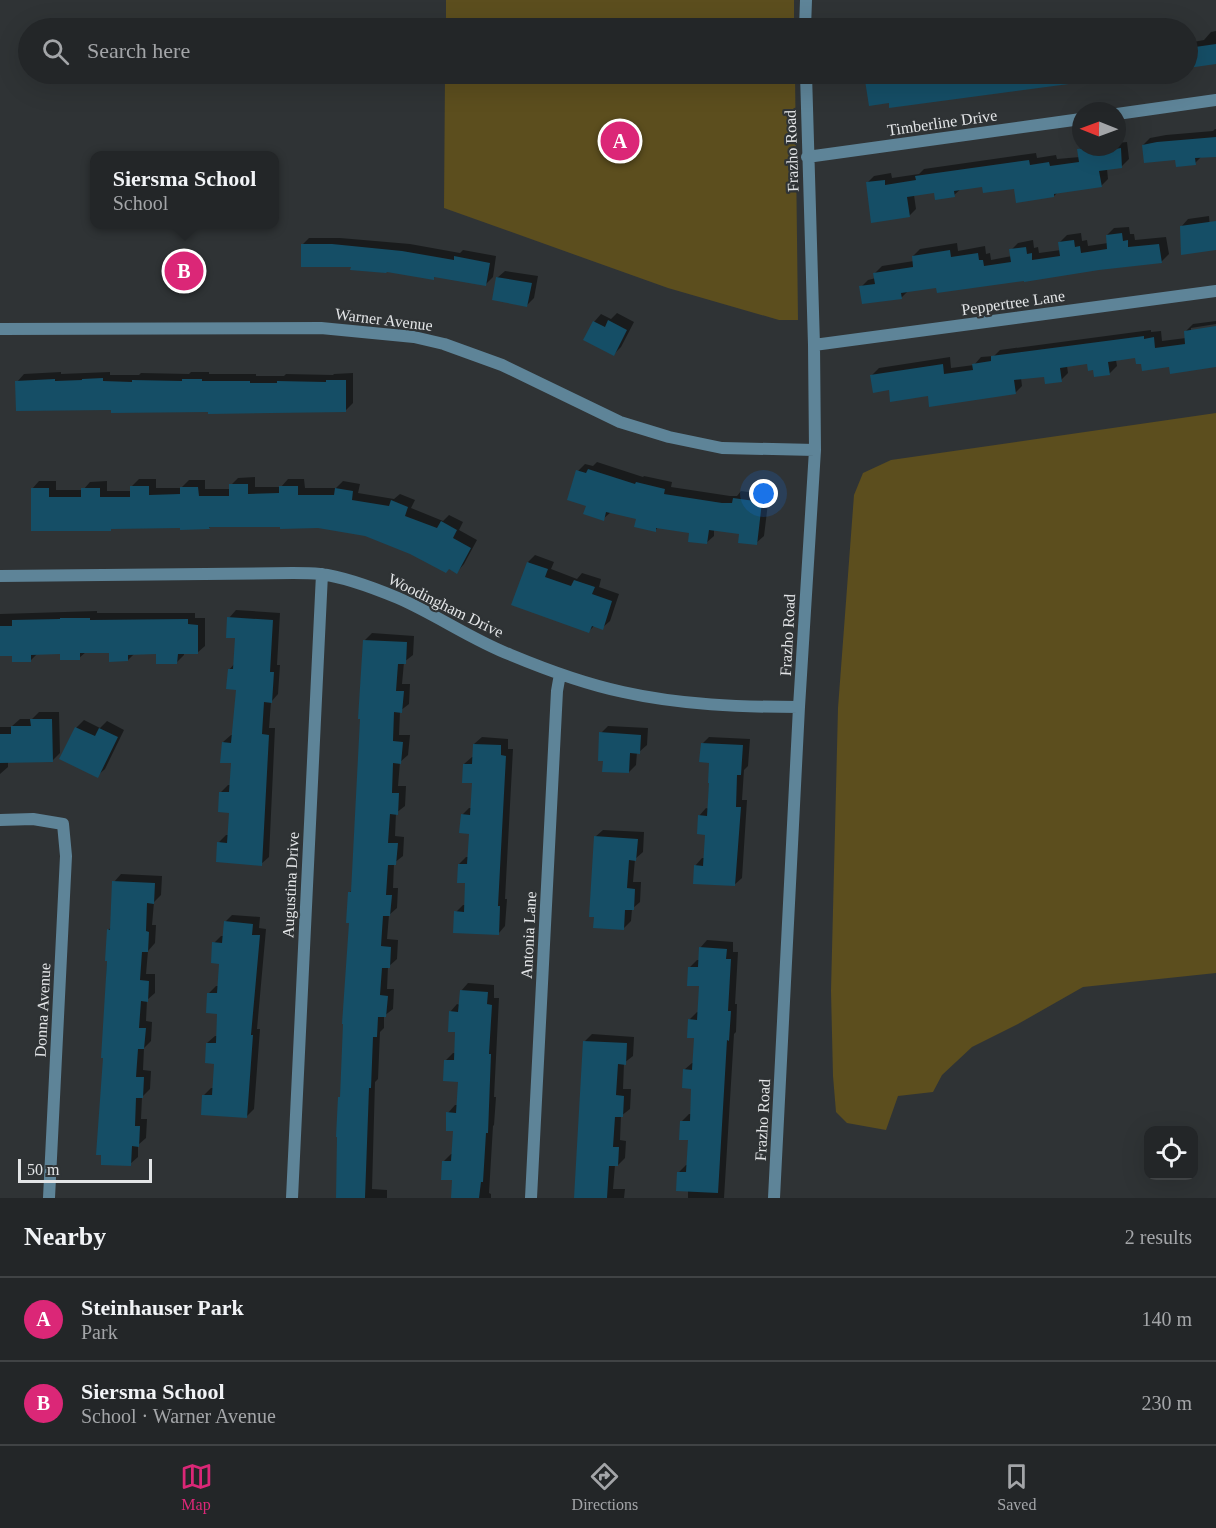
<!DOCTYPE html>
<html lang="en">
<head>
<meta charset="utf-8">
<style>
	body { margin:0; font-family:Georgia,serif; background:#2b2e30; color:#f1f3f6 }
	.controls { position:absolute; right:18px; bottom:18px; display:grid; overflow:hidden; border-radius:12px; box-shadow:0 6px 24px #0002 }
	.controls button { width:54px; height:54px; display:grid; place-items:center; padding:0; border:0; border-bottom:2px solid #404345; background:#232628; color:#f1f3f6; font:30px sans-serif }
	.compass { position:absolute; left:1072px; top:102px; width:54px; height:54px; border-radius:50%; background:#232628; box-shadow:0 6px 24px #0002; rotate:271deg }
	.scale { position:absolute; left:18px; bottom:15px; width:134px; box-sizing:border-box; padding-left:6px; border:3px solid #e3e5e7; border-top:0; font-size:16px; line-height:21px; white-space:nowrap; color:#e3e5e7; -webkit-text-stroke:4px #2f3335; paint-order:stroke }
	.you { position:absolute; left:764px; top:494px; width:21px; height:21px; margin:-15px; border:4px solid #fff; border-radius:50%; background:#1a73e8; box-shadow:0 0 0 9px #1a73e833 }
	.badge { display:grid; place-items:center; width:39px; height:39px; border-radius:50%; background:#db2777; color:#fff; font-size:20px; font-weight:700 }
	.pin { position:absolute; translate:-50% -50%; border:3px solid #fff; box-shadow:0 2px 6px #0006 }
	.popup { position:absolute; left:90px; top:151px; width:189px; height:78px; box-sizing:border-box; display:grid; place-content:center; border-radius:12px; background:#232628; filter:drop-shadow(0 2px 4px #0005); font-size:20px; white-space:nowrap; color:#a3a5a8 }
	.popup b { font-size:22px; color:#f1f3f6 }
	.popup::after { content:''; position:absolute; left:50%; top:100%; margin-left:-12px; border:12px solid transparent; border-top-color:#232628 }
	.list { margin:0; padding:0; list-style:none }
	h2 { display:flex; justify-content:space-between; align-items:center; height:78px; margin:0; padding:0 24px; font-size:26px }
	h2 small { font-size:20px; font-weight:400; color:#a3a5a8 }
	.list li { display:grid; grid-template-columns:39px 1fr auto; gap:18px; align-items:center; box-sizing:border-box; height:84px; padding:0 24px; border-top:2px solid #404345 }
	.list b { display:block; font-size:22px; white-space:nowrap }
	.list p { margin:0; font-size:20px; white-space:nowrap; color:#a3a5a8 }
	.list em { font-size:20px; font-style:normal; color:#a3a5a8 }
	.icon { flex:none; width:33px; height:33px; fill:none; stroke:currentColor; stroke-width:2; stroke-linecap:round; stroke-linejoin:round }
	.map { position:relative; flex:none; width:1216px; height:1198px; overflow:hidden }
	.search { position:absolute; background:#232628; box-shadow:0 6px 24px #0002; left:18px; right:18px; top:18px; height:66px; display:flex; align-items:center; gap:15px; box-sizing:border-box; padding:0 21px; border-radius:33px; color:#a3a5a8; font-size:22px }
	.sheet { height:246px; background:#232628 }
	nav { display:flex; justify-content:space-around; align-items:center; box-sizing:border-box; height:84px; border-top:2px solid #404345; background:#232628; font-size:16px; color:#a3a5a8 }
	nav a { display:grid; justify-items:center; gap:3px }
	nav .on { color:#db2777 }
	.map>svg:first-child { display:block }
</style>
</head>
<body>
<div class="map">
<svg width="1216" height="1198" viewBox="0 0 1216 1198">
	<rect width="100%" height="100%" fill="#2f3335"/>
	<path fill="#5c4e1e" d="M446 0H794V28H446Z
		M445 74H795L798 320H779L668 288 444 208Z
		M1216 413V973L1083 987 1018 1024 972 1047 942 1075 933 1092 898 1096 886 1130 847 1123 836 1112 833 1076 831 991 838 708 854 495 863 473 891 460Z"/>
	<path fill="#0007" d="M1216 31V63L1188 66V43L1204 40 1211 32Z
		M866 74H941L942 75 955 74H1135L891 107 890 102 871 105Z
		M1215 129H1216V156H1202L1195 163 1177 158 1143 145 1150 138 1166 135 1213 131Z
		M1127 142 1129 159 1121 167 1107 169 1108 179 1101 186 1058 192 1054 196 1015 187 983 185 962 188 954 195 935 191 914 195 916 209 909 216 867 183 874 176 891 173 892 178 919 174 924 169 1036 153 1037 158 1056 155 1057 159 1080 157 1079 150 1082 147H1117V143Z
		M1209 216 1211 243 1181 227 1188 219Z
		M1129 227 1130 234H1134L1135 240 1166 237 1169 254 1161 262 937 286 908 291 902 297 861 287 868 280 876 278 875 273 882 266 914 261 913 256 920 249 957 243 958 251 985 246 986 254 990 253 991 260 1012 256 1011 250 1018 243 1033 240 1034 248 1038 247 1039 253 1061 250 1059 243 1067 235 1081 233 1082 241 1087 240 1088 246 1108 243 1107 235 1114 228Z
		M309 238H340L410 244 460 253 463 250 496 256 493 277 485 285 436 276 433 278 352 265 302 245Z
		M505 271 538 276 534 298 527 305 497 278Z
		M617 313 634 322 621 347 614 354 585 340 594 322 601 314 611 319Z
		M1216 321V324L1191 328V331L1216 327V345L1170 366 1142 362 1137 356 1116 360 1117 366 1109 374 1094 368 1088 363 1067 366 1068 373 1061 380 1046 375 1021 378 1022 386 1015 393 929 395 890 389 872 375 879 368 950 357 951 368 974 365 981 357 994 356 1000 350 1151 330V332L1161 331 1162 341 1186 338 1185 332 1193 324Z
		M61 372V374L110 372V375H139L141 373 189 374 191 372H209V374H256V376H284L286 374 333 375 334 374 353 373V403L346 410 210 411 113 408 17 382 24 374Z
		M597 462 643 477 644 476 672 482 671 487 730 496H737L741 491 769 495 764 536 756 543 741 532 714 529V536L706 543 691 531 658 527 655 531 638 518 611 512 603 519 588 505 578 471 585 464 593 466Z
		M255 477V487H281L288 479H304L305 488H336L343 481 360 484 358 493 394 499 400 494 415 500 411 508 443 521 449 515 463 522 459 530 477 540 464 564 457 572 365 534 319 527 281 525 211 526 209 528 182 526 113 527 111 529 32 489 39 481H56V490H83L90 482 107 481V491H132V486L139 479H156V488H181L189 480H205V489H231V485L238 478Z
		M535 555 554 562 551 569 577 579 582 573 601 579 599 587 619 594 610 621 602 628 594 626 589 631 528 562Z
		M236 610 280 613 277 665H280L278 694 271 702 269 728H275L269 857 261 864 219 842 226 835H229L230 812 221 792 228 785H231L233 762 223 742 231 735H233L237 689 229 670 235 663 237 637 229 618Z
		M97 611V613H195V618H205V646L197 653H184V655L177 662 158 653H135L128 660 111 651 86 652 79 658 62 653H38L31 660 14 654 0 655V614Z
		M372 633 414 636 413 655 404 662 402 684H410L409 704 400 711 399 735H410L408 755 400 762 398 786H406L405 806 396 813 395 836 404 837 403 856 394 863 393 888H398L397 908 389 915 387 939 398 940 397 959 388 967 387 989H394L393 1009 384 1016V1028L380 1032 378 1079 375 1082 372 1189 387 1190V1198H338L350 922 349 893 352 890 365 640Z
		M39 712H59L60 753 52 761H8V767L0 774V727H11L20 719H32Z
		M84 720 100 728 107 721 124 730 105 769 97 776 76 728Z
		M608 726 648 728 647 745 639 752H637L636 765 629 772 604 760 601 733Z
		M482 737 508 739V749H513L505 899H507L505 926 498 934 456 912 463 905H466L467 882 459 864 466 857H469L470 832 462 815 469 808H472L473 782 464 764 472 757H474V744Z
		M709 737 750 739 748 766 744 770 742 800H747L742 878 734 885 695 866 702 858H705L706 833 699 816 706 808 709 809 710 761 702 744Z
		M603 830 644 832 643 852 635 859 633 882H641L640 902 632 909 631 921 624 928 595 916V837Z
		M121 874 162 876 161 895 154 902 152 925H156L155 943 148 951 146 974H155V993L147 1000 146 1021 152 1022 151 1041 144 1048 143 1070 151 1071 150 1089 142 1097 141 1119H147L146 1138 138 1145V1157L130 1164 104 1056 108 930 112 927 114 882Z
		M232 915 260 917 259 928 266 929 257 1029H260L254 1109 246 1117 204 1095 211 1088H214L216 1062 207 1043 215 1036H218L219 1013 209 993 216 986H219L221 962 214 943 221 936H224L225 922Z
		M707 940 733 942V952H738L735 1004H737L736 1032 734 1034 724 1198H688V1190L679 1172 686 1165H688L690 1139 682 1121 689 1114H691L693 1088 684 1070 692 1063H694L695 1037 689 1020 697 1012 699 1013 701 985 690 967 697 960H699L700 948Z
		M468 983 494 985V998H499L494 1097H496L494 1125 493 1126 489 1193 491 1194V1198H453L454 1179 443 1162 451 1154H453L454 1130 448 1113 455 1105H458L459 1080 446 1060 453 1053H456L457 1031 450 1012 457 1004 460 1005 461 991Z
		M592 1034 634 1037 633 1056 624 1063 623 1089H631L630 1109 621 1116 620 1140 626 1141 625 1158 618 1165H615L613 1189H625L624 1198H575L585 1041Z"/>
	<path fill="#154e66" d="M1216 44V64L1188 68V48Z
		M864 74H929V76L934 75 935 82 962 78 961 74H1084V82L889 108V103L869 106Z
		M1216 137V157L1195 158 1196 165 1176 167 1175 160 1144 163 1142 145 1157 142Z
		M1096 147 1097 152 1121 148 1122 168 1099 171 1102 187 1054 194V197L1016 203 1014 189 983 193 982 187 954 191 955 197 935 200 934 193 907 197 910 217 871 223 866 182 885 180V185L916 180 915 176 1029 160 1030 165 1049 162 1050 166 1079 162 1077 149Z
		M1216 221V250L1181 255 1180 226Z
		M1122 233 1123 241 1128 240V247L1159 244 1162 263 1099 270 1024 282V281L937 293 936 288 901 293 902 299 862 304 859 286 875 284 873 273 913 267 912 256 950 250 951 257 978 253 979 260H983L984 266 1011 262 1009 249 1026 247 1027 254 1032 253V260L1060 256 1058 242 1074 240 1075 247 1080 246 1081 253 1107 249 1106 235Z
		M301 244H332L402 251 454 260V256L490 263 486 286 434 277V280L387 272 386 273 350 270 351 267H301Z
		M496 277 532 283 527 307 492 300Z
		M608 320 627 330 614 356 583 340 593 321 605 327Z
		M1216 326V367L1170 374 1169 367 1142 371 1141 364H1136L1135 358 1108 362 1110 375 1094 377 1093 370 1088 371 1087 364 1060 368 1062 382 1045 384 1044 377 1014 380 1016 394 929 407 928 396 890 402 889 390 873 393 870 375 943 364 944 374 973 370 972 364 991 361V356L1144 336V339L1154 337 1155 348 1185 344 1184 331Z
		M103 378V381L132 382V380L182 381V379H202V381H250V383H277V381L326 382V380H346V412L208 414V412L111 413V410L16 411 15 381 55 379V381L82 380V379Z
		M588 469 635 484 636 482 665 489 664 494 722 503H732L733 498 762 502 757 545 738 543 739 534 709 530 707 544 688 542 689 533 656 528V532L634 527 636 519 606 512 604 521 583 514 586 506 567 500 576 470 586 473Z
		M229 484H248V494L279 493V486H298V495H334L335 488 353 491 352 500 389 506 391 500 408 507 405 516 437 528 441 521 457 530 453 538 471 548 457 574 449 569 446 573 410 554 365 536 318 528 280 529V527H209L210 529 180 530V528L111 529V531H31V488H49V497H81V488H100V497H130V486H149V495L180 494V487H198L199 496H229Z
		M527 562 548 569 545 577 571 586 574 580 595 587 592 594 612 601 603 630 592 626 589 633 511 605Z
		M227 617 273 620 270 672H274L272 703 264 702 262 734 269 735 262 866 216 862 217 842 227 843 229 813 218 812 219 792H229L231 763H220L222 742 231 743 236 690 226 689 228 669H233L235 638H226Z
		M60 618H90V620L188 619V624L198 625V654H178L177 664H156V654L128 655V661L109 662V653H80V660H60V654L31 655V662H12V656H0V626H12V620L60 619Z
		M363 640 407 642 406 664H398L396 691H404L402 713 394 712 393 741 403 742 401 764 393 763 392 793H399L398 815 390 814 388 843H398L396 865H388L386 895H392L390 916H383L381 946 391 947 390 968H382L380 995 388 996 386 1017H378L377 1037H373L371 1088H369L365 1198H336L337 1137H336L338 1097H340L343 1024H342L349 923H346L348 892H351L360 719H358Z
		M30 719H52L53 762 0 763V734H11V726H31Z
		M75 727 95 736 99 728 118 737 98 778 59 759Z
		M599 732 641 735 640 754 630 753 629 773 602 772 603 761H598Z
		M701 743 743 745 741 775H737L736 807H741L735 886 693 884 694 865 703 866 705 835 697 834 698 815 707 816 709 783H708L709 763 699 762Z
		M473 744 501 745V755L506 756 498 906H500L499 935 453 933 454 911 464 912 465 883H457L458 864H467L469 834 459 833 461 814 470 815 472 783H462L463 764H472Z
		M594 836 638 839 636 861 629 860 627 888 635 889 634 910H625L624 930 593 928 594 917H589Z
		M112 881 155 883 154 904 147 903 146 931 149 932 148 952H142L140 980 149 981 148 1002 141 1001 139 1028H146L144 1049H138L136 1077H144L143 1098H136L135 1126H140L139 1147 132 1146 131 1166 101 1165V1155H96L103 1058H101L103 1026 107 961H105L107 929 110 930Z
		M224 921 253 924 252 935H260L251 1035H253L247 1118 201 1115 202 1095H212L214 1064 205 1063 206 1043H216L217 1014 206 1013 207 993H217L219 964 211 963 212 942 222 943Z
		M699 947 727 949 726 959H731L728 1011H731L729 1041 727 1040 718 1193 676 1191 677 1172H686L688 1140H679L680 1121H690L691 1089 682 1088 683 1069 692 1070 694 1038H687L688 1019 697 1020 699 986H687L688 967H698Z
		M460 990 488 992 487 1004 492 1005 489 1054H491L488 1133H486L483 1182H481L479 1198H451L452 1180H441L442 1161H451L453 1131H446V1112L456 1113 458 1082 443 1081 444 1060H454L455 1032H448L449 1011 458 1012Z
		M583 1041 627 1043 626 1065 618 1064 616 1095 624 1096 623 1117H615L613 1147H619L618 1166H609L607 1198H574Z"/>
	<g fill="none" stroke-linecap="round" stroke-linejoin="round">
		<path stroke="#5e8498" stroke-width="12" d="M805 28 806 0
			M1117 114 1216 100
			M807 157 1081 119
			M0 329 321 328 414 337 444 344 502 365 620 422 669 437 722 448 815 450
			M814 345 1216 291
			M0 576 293 573C302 573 311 573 320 574 346 577 374 588 398 598 437 615 472 640 511 655 547 670 585 684 623 692 681 705 741 707 799 707
			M0 820 33 819 63 824 66 856 49 1198
			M292 1198 322 574
			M531 1198 557 691 560 674
			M774 1198 799 707 815 450 814 345 806 74"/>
	</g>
	<g text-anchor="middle" stroke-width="4.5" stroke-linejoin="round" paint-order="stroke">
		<g font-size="16" fill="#e3e5e7" stroke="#2f3335">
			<text transform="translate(942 122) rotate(-8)" y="6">Timberline Drive</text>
			<text transform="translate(791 151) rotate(-92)" y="6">Frazho Road</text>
			<text transform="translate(1013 302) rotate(-8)" y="6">Peppertree Lane</text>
			<text transform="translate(384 319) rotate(7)" y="6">Warner Avenue</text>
			<text transform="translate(446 605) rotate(26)" y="6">Woodingham Drive</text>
			<text transform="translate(787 635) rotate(-87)" y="6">Frazho Road</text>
			<text transform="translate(290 885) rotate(-87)" y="6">Augustina Drive</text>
			<text transform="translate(528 935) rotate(-87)" y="6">Antonia Lane</text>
			<text transform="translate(42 1010) rotate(-87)" y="6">Donna Avenue</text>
			<text transform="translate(762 1120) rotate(-87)" y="6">Frazho Road</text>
		</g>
	</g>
</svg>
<div class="controls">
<button><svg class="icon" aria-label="locate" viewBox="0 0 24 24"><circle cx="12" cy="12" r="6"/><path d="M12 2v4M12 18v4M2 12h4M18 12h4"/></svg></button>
</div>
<svg class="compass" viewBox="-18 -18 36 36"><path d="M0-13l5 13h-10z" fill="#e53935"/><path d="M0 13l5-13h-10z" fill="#a3a5a8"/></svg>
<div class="scale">50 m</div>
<div class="you"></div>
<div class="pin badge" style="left:620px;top:141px">A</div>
<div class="pin badge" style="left:184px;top:271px">B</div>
<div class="popup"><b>Siersma School</b>School</div>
<div class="search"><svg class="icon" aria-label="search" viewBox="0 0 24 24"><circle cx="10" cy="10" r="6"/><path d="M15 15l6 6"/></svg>Search here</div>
</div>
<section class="sheet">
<h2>Nearby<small>2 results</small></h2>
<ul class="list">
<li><span class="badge">A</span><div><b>Steinhauser Park</b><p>Park</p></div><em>140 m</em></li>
<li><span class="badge">B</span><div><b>Siersma School</b><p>School · Warner Avenue</p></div><em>230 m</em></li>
</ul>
</section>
<nav>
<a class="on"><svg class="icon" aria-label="map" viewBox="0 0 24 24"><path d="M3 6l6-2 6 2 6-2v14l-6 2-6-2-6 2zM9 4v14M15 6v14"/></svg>Map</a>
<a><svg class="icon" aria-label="directions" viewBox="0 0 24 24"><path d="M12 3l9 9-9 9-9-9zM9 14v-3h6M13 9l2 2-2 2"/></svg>Directions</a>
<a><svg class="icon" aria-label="saved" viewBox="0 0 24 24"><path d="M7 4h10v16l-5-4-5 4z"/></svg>Saved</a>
</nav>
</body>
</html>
